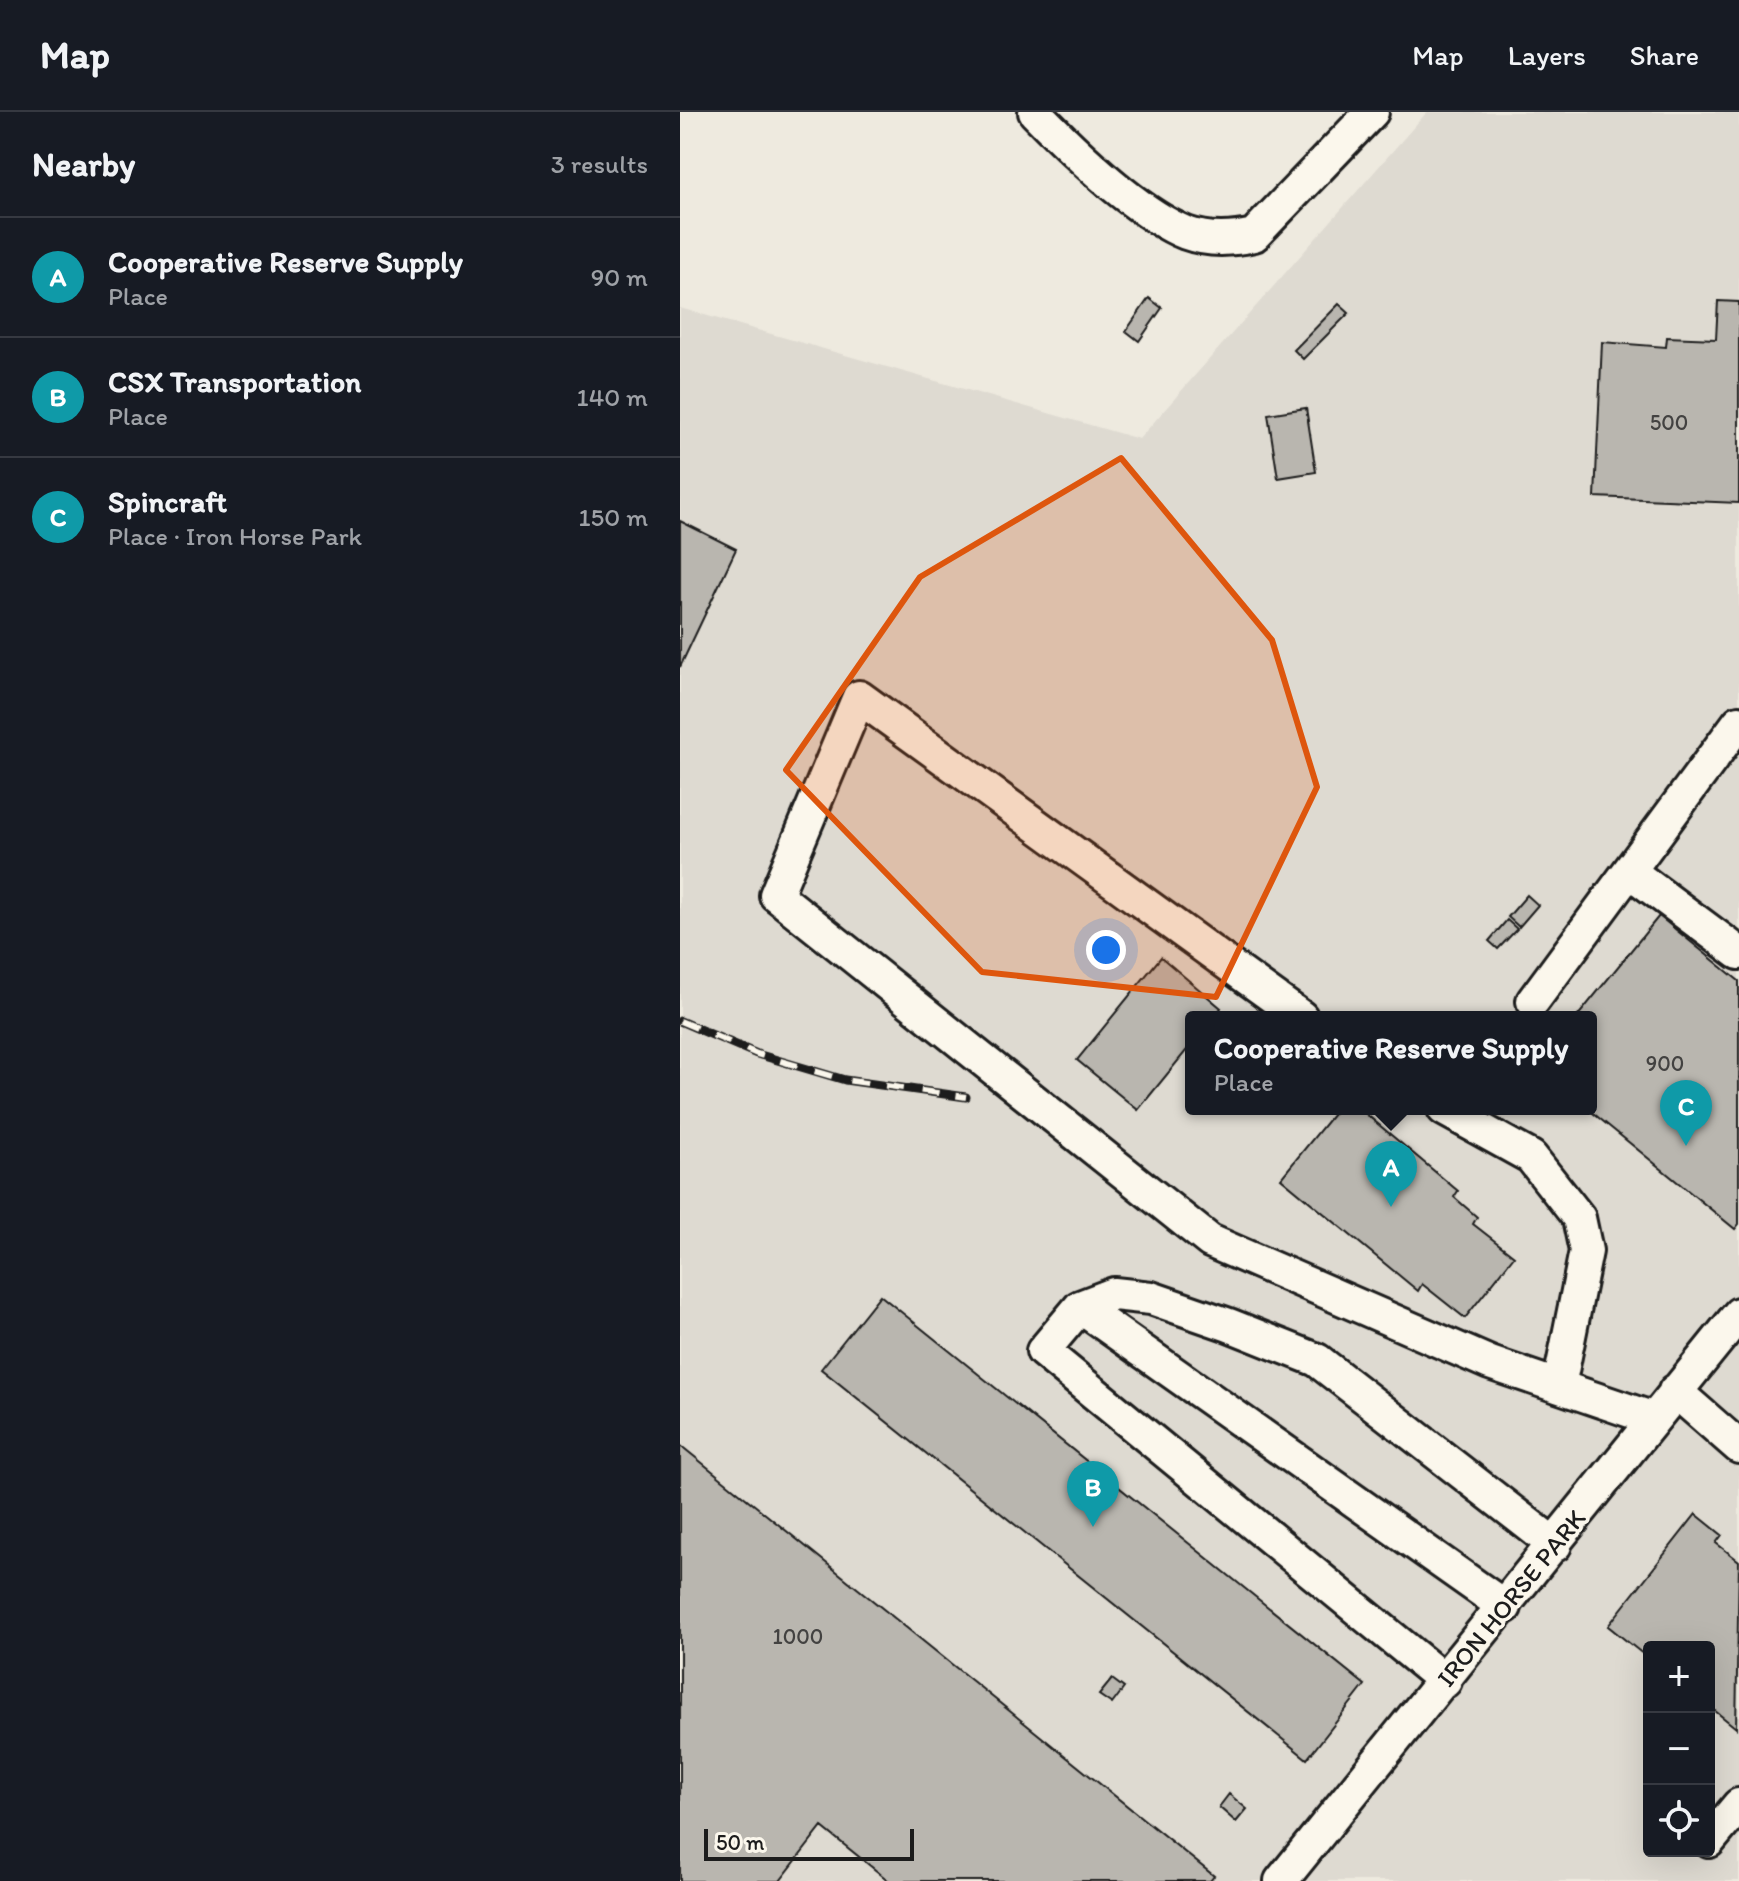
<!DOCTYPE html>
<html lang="en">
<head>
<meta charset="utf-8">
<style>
	body { margin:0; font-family:Itim,sans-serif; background:#20242c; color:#f1f3f6 }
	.controls { position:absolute; right:24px; bottom:24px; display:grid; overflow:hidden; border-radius:8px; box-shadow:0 8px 32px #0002 }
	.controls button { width:72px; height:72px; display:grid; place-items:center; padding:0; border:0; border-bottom:2px solid #363941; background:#171b24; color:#f1f3f6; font:40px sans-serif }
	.scale { position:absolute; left:24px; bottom:20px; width:210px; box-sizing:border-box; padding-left:8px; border:4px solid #1c1c1c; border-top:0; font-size:22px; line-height:28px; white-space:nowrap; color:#1c1c1c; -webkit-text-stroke:6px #fbf7ec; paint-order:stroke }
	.you { position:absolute; left:426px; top:838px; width:28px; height:28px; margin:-20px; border:6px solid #fff; border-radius:50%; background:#1a73e8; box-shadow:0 0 0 12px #1a73e833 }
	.badge { display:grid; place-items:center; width:52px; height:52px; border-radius:50%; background:#919294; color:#fff; font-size:26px; font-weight:700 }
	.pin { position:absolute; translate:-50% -66px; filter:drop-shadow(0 2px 4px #0008) }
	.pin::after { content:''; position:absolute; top:42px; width:28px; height:24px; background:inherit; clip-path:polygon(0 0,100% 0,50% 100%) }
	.popup { position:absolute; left:505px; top:899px; width:412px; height:104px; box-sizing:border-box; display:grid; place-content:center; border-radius:8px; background:#171b24; filter:drop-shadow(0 2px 6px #0005); font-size:26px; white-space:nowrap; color:#9ea1a6 }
	.popup b { font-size:30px; color:#f1f3f6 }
	.popup::after { content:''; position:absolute; left:50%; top:100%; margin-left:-16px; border:16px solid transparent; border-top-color:#171b24 }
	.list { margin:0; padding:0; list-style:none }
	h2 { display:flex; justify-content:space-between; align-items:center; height:104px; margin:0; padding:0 32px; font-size:34px }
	h2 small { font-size:26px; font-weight:400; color:#9ea1a6 }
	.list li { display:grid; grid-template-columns:52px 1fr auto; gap:24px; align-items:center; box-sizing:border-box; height:120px; padding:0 32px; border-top:2px solid #363941 }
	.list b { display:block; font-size:30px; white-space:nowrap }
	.list p { margin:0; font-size:26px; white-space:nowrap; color:#9ea1a6 }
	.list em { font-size:26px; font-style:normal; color:#9ea1a6 }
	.icon { flex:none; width:44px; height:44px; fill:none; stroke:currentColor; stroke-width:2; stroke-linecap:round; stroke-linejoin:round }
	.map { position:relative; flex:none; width:1059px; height:1769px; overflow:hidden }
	header { display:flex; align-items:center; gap:48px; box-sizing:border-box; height:112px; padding:0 40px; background:#171b24; border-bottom:2px solid #363941 }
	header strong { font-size:38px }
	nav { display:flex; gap:44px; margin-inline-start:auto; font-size:28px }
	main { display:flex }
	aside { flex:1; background:#171b24 }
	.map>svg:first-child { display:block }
</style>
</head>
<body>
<header>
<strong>Map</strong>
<nav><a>Map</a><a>Layers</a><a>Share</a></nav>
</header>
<main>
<aside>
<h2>Nearby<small>3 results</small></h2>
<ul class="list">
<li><span class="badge" style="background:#0f9aa8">A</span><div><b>Cooperative Reserve Supply</b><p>Place</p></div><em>90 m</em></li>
<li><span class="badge" style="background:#0f9aa8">B</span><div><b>CSX Transportation</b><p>Place</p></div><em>140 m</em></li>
<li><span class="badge" style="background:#0f9aa8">C</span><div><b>Spincraft</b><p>Place · Iron Horse Park</p></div><em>150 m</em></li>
</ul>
</aside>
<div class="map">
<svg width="1059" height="1769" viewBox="0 0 1059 1769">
	<rect width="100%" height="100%" fill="#eeeadf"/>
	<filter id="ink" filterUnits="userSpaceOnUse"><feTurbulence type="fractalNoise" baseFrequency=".0125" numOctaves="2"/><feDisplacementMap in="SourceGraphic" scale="16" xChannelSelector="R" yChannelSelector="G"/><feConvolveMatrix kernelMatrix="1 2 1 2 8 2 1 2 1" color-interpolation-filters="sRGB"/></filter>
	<g filter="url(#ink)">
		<path fill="#dedad1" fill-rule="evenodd" d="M747 0H1059V1769H0V196L459 327ZM511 905H911V997H511ZM969 1535H1029V1739H969Z"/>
		<path fill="#b9b6af" stroke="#1c1c1c" stroke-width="2" d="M469 186 482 196 459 229 446 219Z
			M1038 189 1059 190V391L915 385 922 230 986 235 987 225 1036 227Z
			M659 192 669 201 623 247 614 238Z
			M626 296 636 360 598 366 588 302Z
			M0 409 56 437 0 555Z
			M847 783 858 793 839 815 828 805Z
			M979 804 1059 869V1112L1055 1117 908 997H911V905H897Z
			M827 808 837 817 818 837 809 829Z
			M481 845 541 896 534 905H511V933L458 998 397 948Z
			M657 997H680L778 1079 774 1085 797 1105 793 1112 834 1144 785 1206 742 1172 738 1179 601 1066Z
			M200 1183 685 1573 627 1647 141 1257Z
			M0 1333 534 1764 530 1769H209L142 1715 100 1769H0Z
			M1016 1402 1042 1423 1036 1431 1059 1449 1056 1616 1029 1594V1535H969V1547L928 1514Z
			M432 1567 444 1576 432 1592 419 1583Z
			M549 1682 567 1697 556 1710 539 1695Z"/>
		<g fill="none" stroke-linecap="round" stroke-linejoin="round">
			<g stroke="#1c1c1c" stroke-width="38">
				<path id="minor" d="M355 0C392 38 457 101 506 121 528 129 552 128 574 123L692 0
					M949 759 1059 841
					M853 889 1059 610
					M621 905 179 585 96 783 530 1129 810 1251 974 1307
					M764 997 851 1045 899 1106 906 1139 879 1274
					M400 1195 825 1495
					M995 1279 1059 1335
					M765 1569 363 1239 400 1195 434 1182 471 1186 549 1213 637 1248 875 1433
					M1029 1729 1059 1693
					M601 1769 1059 1202"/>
			</g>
			<use href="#minor" stroke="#fbf7ec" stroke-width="32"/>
			<g stroke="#1c1c1c" stroke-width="9">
				<path id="rail" d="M0 909 77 942 165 968 286 985"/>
			</g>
			<use href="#rail" stroke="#fbf7ec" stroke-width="6" stroke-dasharray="18" stroke-linecap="butt"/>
		</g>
	</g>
	<path fill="#de560d" fill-opacity="0.2" stroke="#de560d" stroke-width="6" stroke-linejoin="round" d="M441 346 592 528 637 675 536 885 302 860 106 658 240 465Z"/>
	<g text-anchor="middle" stroke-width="7" stroke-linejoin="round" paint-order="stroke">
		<g font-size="22" fill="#434241">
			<text x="989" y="318">500</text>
			<text x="985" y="959">900</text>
			<text x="118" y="1532">1000</text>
		</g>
		<g font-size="26" fill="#1c1c1c" stroke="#fbf7ec">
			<text transform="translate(831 1486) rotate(-51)" y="9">IRON HORSE PARK</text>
		</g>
	</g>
</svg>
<div class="controls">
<button>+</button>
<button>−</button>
<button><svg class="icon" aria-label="locate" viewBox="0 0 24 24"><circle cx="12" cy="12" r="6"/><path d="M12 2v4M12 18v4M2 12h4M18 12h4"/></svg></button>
</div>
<div class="scale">50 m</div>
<div class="you"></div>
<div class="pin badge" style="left:711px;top:1095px;background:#0f9aa8">A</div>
<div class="popup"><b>Cooperative Reserve Supply</b>Place</div>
<div class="pin badge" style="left:413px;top:1415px;background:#0f9aa8">B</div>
<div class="pin badge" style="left:1006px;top:1034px;background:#0f9aa8">C</div>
</div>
</main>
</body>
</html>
